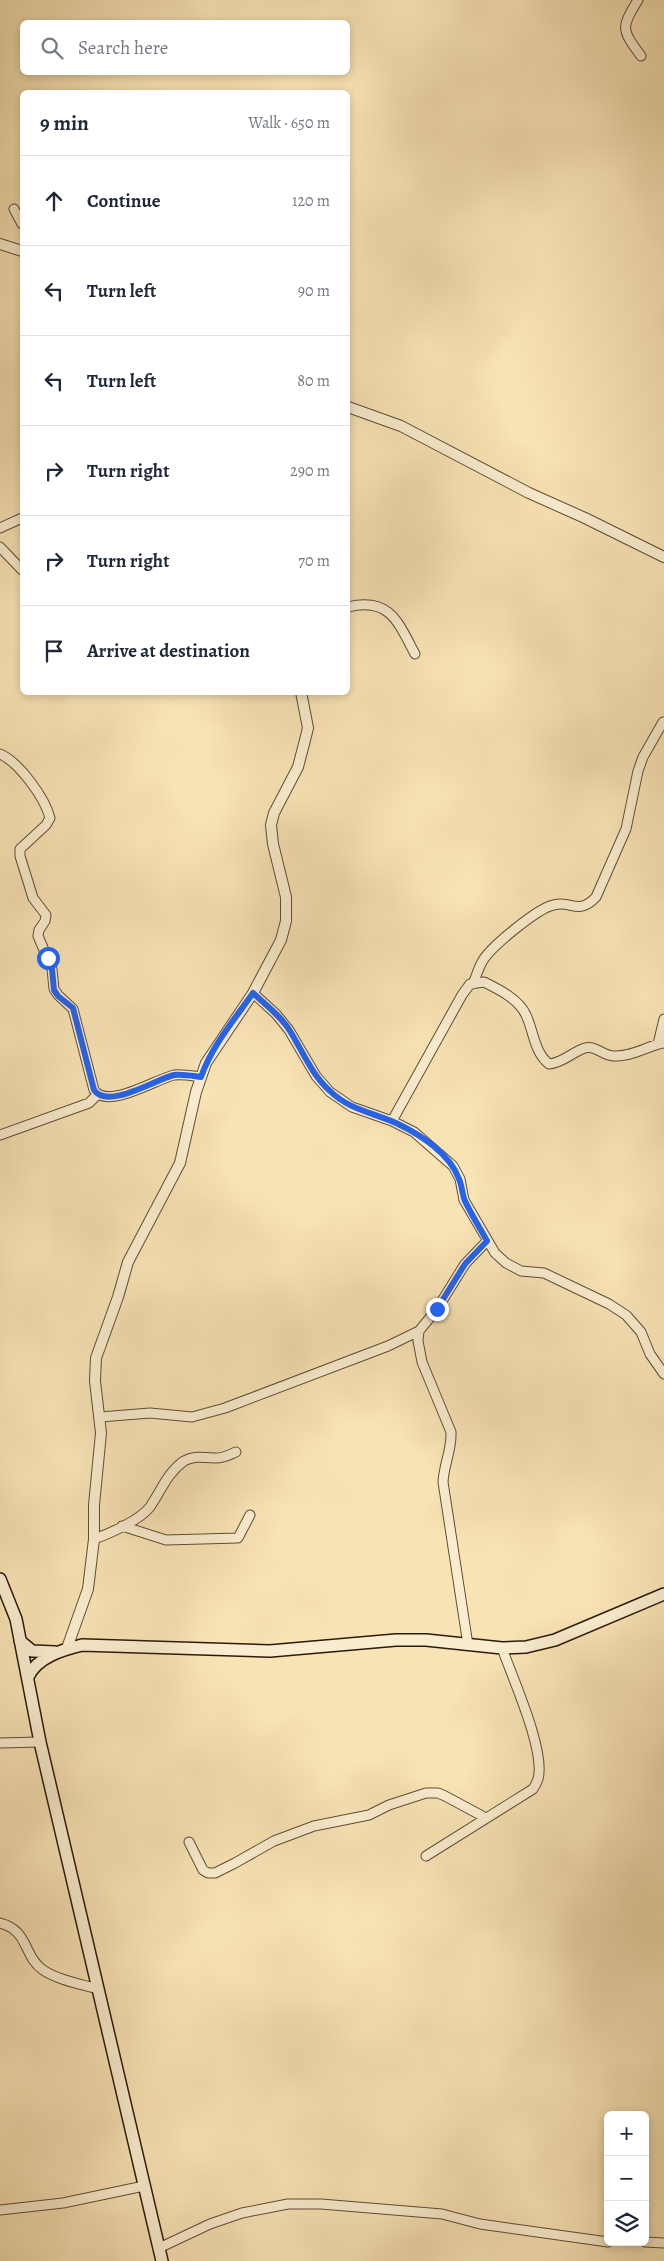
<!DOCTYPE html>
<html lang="en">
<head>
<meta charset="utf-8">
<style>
	body { margin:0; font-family:Alegreya,serif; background:#f6f6f7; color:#1f2937 }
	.controls { position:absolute; right:15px; bottom:15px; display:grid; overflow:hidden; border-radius:8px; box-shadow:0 2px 8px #0003 }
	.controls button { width:45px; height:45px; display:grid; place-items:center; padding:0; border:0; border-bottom:1px solid #e0e1e3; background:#fff; color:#1f2937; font:25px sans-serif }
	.stop { position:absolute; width:15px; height:15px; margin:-11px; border:4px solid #2563eb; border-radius:50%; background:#fff }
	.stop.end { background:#2563eb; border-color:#fff; box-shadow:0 1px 5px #0008 }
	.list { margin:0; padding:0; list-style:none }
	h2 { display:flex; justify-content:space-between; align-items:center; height:65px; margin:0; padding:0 20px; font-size:21px }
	h2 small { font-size:16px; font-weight:400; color:#747a83 }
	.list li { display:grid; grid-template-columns:32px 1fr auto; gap:15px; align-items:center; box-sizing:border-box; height:90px; padding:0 20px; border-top:1px solid #e0e1e3 }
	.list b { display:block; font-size:19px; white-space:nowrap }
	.list em { font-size:16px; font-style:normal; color:#747a83 }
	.icon { flex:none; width:28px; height:28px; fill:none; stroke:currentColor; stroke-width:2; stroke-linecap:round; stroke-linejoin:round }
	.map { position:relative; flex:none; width:664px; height:2261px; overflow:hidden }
	.search { position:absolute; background:#fff; box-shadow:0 2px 8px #0003; left:20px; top:20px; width:330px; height:55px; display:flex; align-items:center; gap:12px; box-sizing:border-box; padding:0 18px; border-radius:8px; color:#747a83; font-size:19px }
	.panel { position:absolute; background:#fff; box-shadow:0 2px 8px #0003; left:20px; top:90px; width:330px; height:605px; border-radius:8px }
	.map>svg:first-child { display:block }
</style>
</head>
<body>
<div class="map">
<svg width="664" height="2261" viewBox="0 0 664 2261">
	<rect width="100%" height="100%" fill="#f8e3b5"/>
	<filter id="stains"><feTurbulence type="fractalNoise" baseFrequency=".004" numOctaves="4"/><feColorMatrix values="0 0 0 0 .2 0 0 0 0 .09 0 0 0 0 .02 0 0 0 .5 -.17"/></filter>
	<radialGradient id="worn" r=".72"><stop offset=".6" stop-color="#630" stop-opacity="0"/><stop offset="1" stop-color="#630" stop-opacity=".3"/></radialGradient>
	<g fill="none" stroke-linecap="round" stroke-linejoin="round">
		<g stroke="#5f4c36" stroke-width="11">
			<path id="minor" d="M638 0C621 28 621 29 641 56
				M14 209 22 224
				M0 528 22 518
				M0 547 22 570
				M348 607C390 597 398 622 415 654
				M0 754C19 762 45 798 50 818L46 825 20 849V856L33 898 46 915 45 921 39 930 38 936 52 969 54 989 58 995 73 1009 94 1090C108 1110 156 1079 174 1075 183 1074 193 1076 201 1077
				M473 984C476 977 478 969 482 962 490 947 534 912 550 906 571 898 577 917 596 897L626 829 638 771 643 757 663 722
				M253 993 276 1014 289 1030 316 1076 330 1092 352 1107 392 1121 414 1132 453 1166 460 1179 464 1200 495 1253 506 1263 521 1271 544 1273 609 1304 626 1315 641 1332 650 1354 664 1374
				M658 1044 664 1019
				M392 1121 462 995 470 984 484 982C498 989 519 999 526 1015 534 1032 534 1052 549 1064 563 1063 572 1052 585 1048 596 1045 603 1056 614 1056 632 1057 647 1046 664 1043
				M0 1135 89 1103 97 1095
				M100 1417 150 1413 192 1417 225 1408 388 1346 419 1331
				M122 1526 166 1540 238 1538 250 1515
				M94 1539C109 1534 140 1520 150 1507 161 1491 167 1473 184 1461 194 1455 203 1458 214 1458 222 1459 229 1455 236 1452
				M468 1645 443 1482C444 1464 452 1449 451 1432L422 1362 418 1341 419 1331 437 1309 465 1264 487 1241
				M0 1743 40 1742
				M189 1842 203 1870 208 1873H215L235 1863 274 1841 314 1826 369 1815 389 1805 426 1793H438L445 1796 486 1818
				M426 1856 533 1789C535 1786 537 1782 538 1779 546 1751 512 1677 502 1648
				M0 1923C29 1930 23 1956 43 1970 58 1980 80 1984 98 1989
				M0 2210 63 2203 144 2186
				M645 2242 664 2243
				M159 2248 210 2224 242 2213 288 2204H321L442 2214 480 2224 608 2242"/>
		</g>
		<g stroke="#5f4c36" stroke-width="12">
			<path id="tertiary" d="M0 244 22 251
				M348 407 401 426 529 493 585 518 664 557
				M67 1648 88 1589 94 1539V1505L101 1433 95 1381 96 1358 118 1297 128 1262 180 1163 196 1092 206 1063 253 993 281 940 286 921V897L273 844 271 825 274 813 298 767 304 744 308 728 301 692"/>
		</g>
		<g stroke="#2c1a0b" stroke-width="14">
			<path id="secondary" d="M0 1579 16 1619 40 1742 162 2261
				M20 1641 32 1651 55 1652
				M28 1677C37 1657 62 1650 82 1645L270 1651 396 1640H426L502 1648 526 1647 555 1640 664 1594"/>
		</g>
		<use href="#minor" stroke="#faedcf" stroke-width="9"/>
		<use href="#tertiary" stroke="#faedcf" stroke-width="10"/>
		<use href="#secondary" stroke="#faedcf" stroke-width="11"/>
	</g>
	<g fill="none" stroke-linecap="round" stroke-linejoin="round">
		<path stroke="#2563eb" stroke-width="6" d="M48 958 52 969 54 990 58 996 73 1008 94 1090C108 1110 156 1079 174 1075 183 1074 193 1076 201 1077 212 1046 234 1020 253 993 266 1005 281 1016 290 1031 303 1052 312 1075 330 1091 349 1110 375 1113 398 1124 421 1135 450 1154 459 1179 462 1185 462 1194 465 1201 471 1214 480 1228 487 1241L465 1264 437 1309"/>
	</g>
	<rect width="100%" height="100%" filter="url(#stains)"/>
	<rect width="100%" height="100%" fill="url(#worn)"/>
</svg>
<div class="controls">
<button>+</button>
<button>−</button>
<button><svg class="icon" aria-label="layers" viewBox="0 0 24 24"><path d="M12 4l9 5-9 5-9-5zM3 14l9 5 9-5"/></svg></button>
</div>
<div class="stop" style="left:48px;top:958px"></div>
<div class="stop end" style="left:437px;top:1309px"></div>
<div class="search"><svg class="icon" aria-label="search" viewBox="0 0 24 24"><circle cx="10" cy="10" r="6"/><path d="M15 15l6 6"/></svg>Search here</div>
<section class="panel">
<h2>9 min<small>Walk · 650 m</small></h2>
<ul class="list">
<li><svg class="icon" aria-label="ahead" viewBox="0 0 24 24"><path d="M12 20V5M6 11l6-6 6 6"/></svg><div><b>Continue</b></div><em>120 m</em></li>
<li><svg class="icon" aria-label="left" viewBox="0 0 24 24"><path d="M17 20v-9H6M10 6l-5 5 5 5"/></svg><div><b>Turn left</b></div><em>90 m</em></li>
<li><svg class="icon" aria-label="left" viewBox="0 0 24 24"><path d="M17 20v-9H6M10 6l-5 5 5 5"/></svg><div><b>Turn left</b></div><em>80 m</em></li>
<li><svg class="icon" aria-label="right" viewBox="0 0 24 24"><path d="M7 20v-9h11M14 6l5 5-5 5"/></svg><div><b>Turn right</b></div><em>290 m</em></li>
<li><svg class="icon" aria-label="right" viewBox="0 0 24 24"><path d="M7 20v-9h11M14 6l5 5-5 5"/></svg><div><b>Turn right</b></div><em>70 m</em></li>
<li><svg class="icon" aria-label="arrive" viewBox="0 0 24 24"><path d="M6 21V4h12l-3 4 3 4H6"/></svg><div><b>Arrive at destination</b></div></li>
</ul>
</section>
</div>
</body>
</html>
